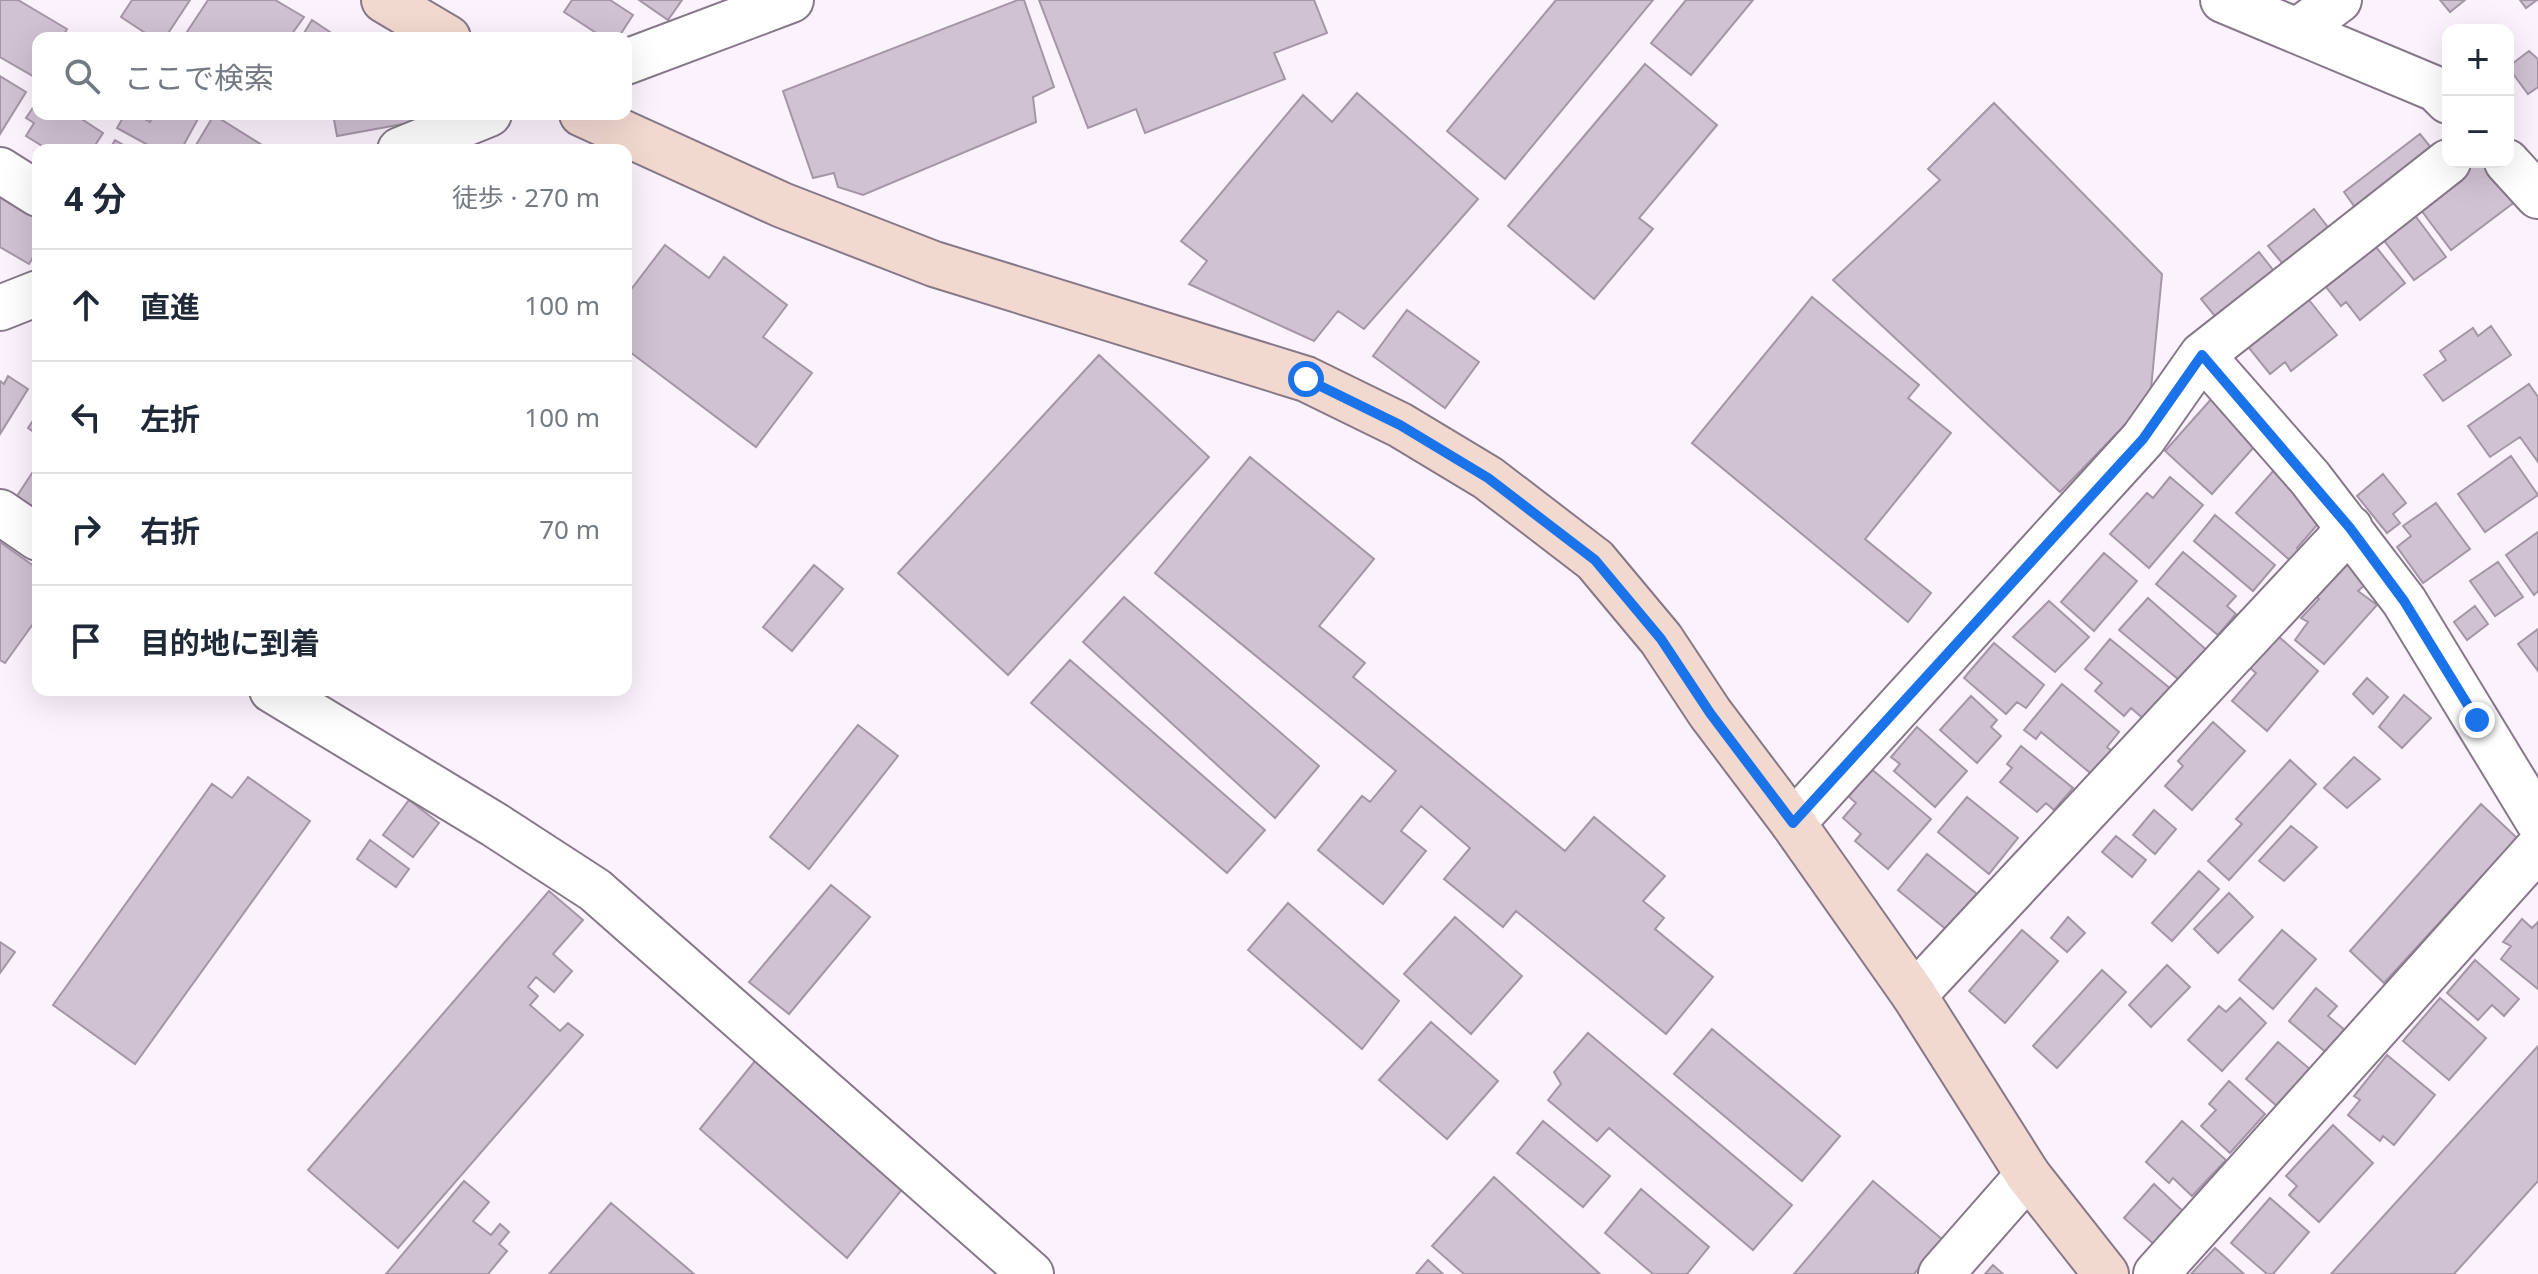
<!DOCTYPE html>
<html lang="ja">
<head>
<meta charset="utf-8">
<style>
	body { margin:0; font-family:"Noto Sans","Noto Sans JP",sans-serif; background:#f6f6f7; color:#1f2937 }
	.controls { position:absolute; right:24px; top:24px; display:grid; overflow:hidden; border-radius:16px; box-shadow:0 8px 32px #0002 }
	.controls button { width:72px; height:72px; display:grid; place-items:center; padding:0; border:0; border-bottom:2px solid #e0e1e3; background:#fff; color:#1f2937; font:40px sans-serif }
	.stop { position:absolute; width:24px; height:24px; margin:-18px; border:6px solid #1a73e8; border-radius:50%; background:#fff }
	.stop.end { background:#1a73e8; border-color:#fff; box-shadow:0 2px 8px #0008 }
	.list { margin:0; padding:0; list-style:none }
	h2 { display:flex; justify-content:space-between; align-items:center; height:104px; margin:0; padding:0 32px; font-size:34px }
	h2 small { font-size:26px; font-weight:400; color:#747a83 }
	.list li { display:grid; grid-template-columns:52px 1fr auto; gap:24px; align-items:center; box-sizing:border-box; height:112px; padding:0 32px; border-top:2px solid #e0e1e3 }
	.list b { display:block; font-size:30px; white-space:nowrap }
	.list em { font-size:26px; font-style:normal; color:#747a83 }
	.icon { flex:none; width:44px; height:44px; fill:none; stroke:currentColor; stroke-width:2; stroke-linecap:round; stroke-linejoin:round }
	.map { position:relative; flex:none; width:2538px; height:1274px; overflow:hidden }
	.search { position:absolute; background:#fff; box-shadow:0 8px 32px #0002; left:32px; top:32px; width:600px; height:88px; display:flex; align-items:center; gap:20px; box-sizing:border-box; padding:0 28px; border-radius:16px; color:#747a83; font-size:30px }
	.panel { position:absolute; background:#fff; box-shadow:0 8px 32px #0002; left:32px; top:144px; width:600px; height:552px; border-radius:16px }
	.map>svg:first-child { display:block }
</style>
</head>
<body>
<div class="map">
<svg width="2538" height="1274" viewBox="0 0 2538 1274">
	<rect width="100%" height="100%" fill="#fbf2fd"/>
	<path fill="#d0c1d3" stroke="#a596a7" stroke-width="2" d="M0 0H18L67 29 62 38H38V79L0 57Z
		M132 0H190L165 38H153L121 17Z
		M208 0H275L304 17 289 38H183Z
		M572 0H610L633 15 618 38H604L564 12Z
		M639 0H682L668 20Z
		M1018 0H1024L1054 87 1033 97 1036 122 863 195 838 187 834 173 813 178 783 91Z
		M1039 0H1314L1327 33 1274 53 1285 79 1145 133 1136 109 1088 128Z
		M1556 0H1653L1505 179 1447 131Z
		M1686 0H1753L1691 75 1651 43Z
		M2440 0H2465L2450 12Z
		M2520 0H2537L2526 8Z
		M312 20 339 38H301Z
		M2529 51 2538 59V87L2528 94 2508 67Z
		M1645 64 1717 125 1639 218 1653 229 1594 299 1508 226Z
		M0 76 26 92 0 134Z
		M1357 93 1478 199 1364 329 1338 311 1314 341 1189 284 1207 261 1181 241 1303 95 1332 122Z
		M38 100V114H74L103 133 92 150H39L42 146 26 136 34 123 26 118Z
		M1994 103 2162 274 2150 399 2060 492 1833 280 1940 180 1928 169Z
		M125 114H136L150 122 154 114 199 117 181 150H157L117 128Z
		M333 114H431V119L337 136Z
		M214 115 270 150H193Z
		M2420 134 2441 160 2364 220 2344 192Z
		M115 140 132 150H109Z
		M2459 162H2493L2520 198 2451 250 2412 198Z
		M0 193 38 216V249L29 264 0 247Z
		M2408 206 2446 257 2414 280 2376 230Z
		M2314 209 2337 239 2292 275 2268 246Z
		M665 245 709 278 724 257 787 305 763 337 812 373 756 447 626 349V296Z
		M2376 247 2405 283 2360 320 2346 302 2341 306 2326 287Z
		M2259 252 2281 280 2223 326 2201 299Z
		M2305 295 2337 335 2291 371 2285 362 2270 374 2245 343Z
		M1812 297 1919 385 1908 398 1951 433 1865 539 1931 593 1908 622 1692 443Z
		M1407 310 1479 362 1445 408 1373 356Z
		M2491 326 2511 355 2443 401 2424 375 2446 360 2440 351 2473 328 2478 336Z
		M1099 355 1209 457 1008 675 898 573Z
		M8 376 28 389 0 434V381L4 384Z
		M2529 384 2538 397V462L2520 437 2490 457 2468 426Z
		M2214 396 2262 438 2212 494 2165 451Z
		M38 413V435L28 428Z
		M2511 456 2538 495 2485 532 2458 494Z
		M1250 457 1374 559 1319 626 1365 663 1353 677 1565 851 1594 817 1665 876 1643 901 1664 918 1655 929 1713 977 1666 1034 1516 911 1503 927 1444 879 1470 848 1421 806 1401 831 1426 851 1383 904 1318 850 1362 796 1370 802 1396 771 1155 573Z
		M38 464V510L17 496Z
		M2275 469 2324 517 2297 548 2302 553 2293 563 2236 513Z
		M2383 474 2406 503 2393 514 2400 523 2387 533 2357 496Z
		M2170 477 2203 505 2149 568 2110 534 2147 493 2153 498Z
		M2436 503 2470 549 2423 583 2397 547 2411 536 2403 526Z
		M2215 515 2275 565 2253 591 2194 541Z
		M2538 532V591L2534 595 2506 555Z
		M0 542 38 569V617L5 663 0 660Z
		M2183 552 2236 596 2227 606 2236 614 2218 635 2156 584Z
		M2104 553 2137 581 2094 631 2061 602Z
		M2345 561 2368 582 2358 591 2377 605 2324 664 2295 640 2308 622 2301 618 2319 599 2313 594Z
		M2498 562 2523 597 2495 616 2470 581Z
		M814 565 843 589 792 651 763 627Z
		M1124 597 1319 766 1275 818 1083 642Z
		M2148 598 2210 653 2184 684 2119 630Z
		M2049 601 2089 637 2055 672 2013 637Z
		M2475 606 2488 624 2467 640 2454 622Z
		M2538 629V671L2518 644Z
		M2278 636 2318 671 2267 731 2232 701 2256 673 2250 668Z
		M2110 639 2172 690 2146 721 2131 708 2124 716 2095 691 2102 683 2085 669Z
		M1994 643 2044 685 2026 708 2017 702 2006 714 1964 678Z
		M1070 660 1265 830 1227 873 1031 703Z
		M2367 678 2388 697 2373 714 2353 694Z
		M2062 684 2119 732 2107 747 2116 754 2095 777 2041 732 2036 739 2024 730Z
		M2404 695 2431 718 2402 748 2379 727Z
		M1971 696 1997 720 1991 727 2001 736 1977 763 1940 730Z
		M2213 722 2245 751 2192 810 2165 786 2183 766 2178 761Z
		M858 725 898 756 809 869 770 837Z
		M1917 727 1967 771 1935 807 1894 771 1900 764 1891 757Z
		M2021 746 2073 788 2054 810 2046 803 2037 812 2000 782 2012 768 2007 764Z
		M2354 757 2380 779 2347 808 2324 788Z
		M2290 760 2316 784 2229 880 2208 861 2242 824 2236 819Z
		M1869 767 1931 819 1888 869 1855 841 1861 834 1843 818 1856 803 1847 795Z
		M248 777 310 821 135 1064 53 1005 212 784 232 798Z
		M1967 797 2018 838 1989 874 1938 832Z
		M409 800 439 823 413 857 383 835Z
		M2481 804 2517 838 2384 983 2350 951Z
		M2154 810 2176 829 2155 854 2133 835Z
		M2291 826 2317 847 2284 881 2259 861Z
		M2116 836 2146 860 2132 877 2102 852Z
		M370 840 409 869 396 887 357 859Z
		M1927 854 1977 894 1947 930 1898 890Z
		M2199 871 2219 889 2172 941 2152 923Z
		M831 885 870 917 789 1014 749 982Z
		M549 891 583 920 553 954 572 971 554 992 536 977 528 987 538 996 530 1005 560 1031 568 1023 583 1035 398 1248 308 1170Z
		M2229 893 2253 917 2218 953 2194 929Z
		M1288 903 1399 1001 1362 1049 1248 950Z
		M1455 917 1522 976 1471 1034 1404 974Z
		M2068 917 2085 933 2067 952 2051 938Z
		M2522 919 2532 928 2538 922V989L2501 959 2511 946 2503 942Z
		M2022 930 2058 961 2005 1023 1969 991Z
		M2282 930 2316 959 2273 1009 2239 980Z
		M0 942 15 952 0 973Z
		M2475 960 2519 999 2504 1016 2492 1005 2478 1020 2447 993Z
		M2167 965 2190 987 2151 1027 2129 1005Z
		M2102 970 2126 992 2057 1068 2033 1046Z
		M2316 988 2337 1006 2328 1016 2346 1031 2328 1054 2289 1021Z
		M2240 998 2266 1023 2222 1071 2188 1040 2219 1006 2226 1012Z
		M2440 998 2486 1038 2449 1080 2403 1041Z
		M1431 1022 1498 1081 1447 1139 1379 1080Z
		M1712 1029 1840 1136 1802 1181 1674 1074Z
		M1588 1033 1792 1205 1753 1250 1609 1128 1597 1141 1548 1100 1561 1084 1554 1072Z
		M2278 1042 2311 1070 2278 1107 2246 1079Z
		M2538 1046V1181L2454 1274H2331Z
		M2387 1055 2435 1095 2394 1145 2383 1136 2380 1141 2348 1115 2360 1100 2354 1096Z
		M755 1061 904 1187 847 1258 700 1129Z
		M2229 1081 2265 1114 2230 1153 2201 1126 2216 1110 2209 1104Z
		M1543 1121 1610 1176 1583 1207 1517 1153Z
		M2182 1121 2226 1160 2192 1196 2173 1178 2169 1183 2146 1162Z
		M2333 1125 2373 1163 2319 1222 2289 1195 2297 1186 2286 1176Z
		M1494 1177 1600 1274H1464L1432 1246Z
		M464 1181 489 1202 473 1221 491 1235 500 1224 509 1232 499 1244 507 1251 488 1274H386Z
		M1873 1181 1943 1240 1914 1274H1794Z
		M2154 1184 2184 1212 2155 1245 2124 1218Z
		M1641 1189 1709 1247 1687 1274H1653L1605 1233Z
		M2270 1198 2309 1232 2273 1274H2267L2231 1243Z
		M611 1203 694 1274H549Z
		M2215 1248 2244 1274H2191Z
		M1428 1260 1443 1274H1416Z
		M1993 1265 2003 1274H1985Z"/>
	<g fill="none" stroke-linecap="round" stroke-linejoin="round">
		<g stroke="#867889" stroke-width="48">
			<path id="street" d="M2223 0 2436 89 2448 101
				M2297 31 2339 0
				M626 62 791 0
				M400 150 489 114
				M2507 162 2538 196
				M0 170 38 194
				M0 308 38 293
				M2202 355 2310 478 2404 601 2538 821
				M0 512 38 538
				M272 690 495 825 595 890 1031 1274
				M1793 823 2143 439 2202 355 2448 162
				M1914 995 2350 528
				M1941 1274 2028 1175
				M2156 1274 2538 848"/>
		</g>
		<g stroke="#867889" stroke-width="48">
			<path id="secondary" d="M384 0 448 38
				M582 114 782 205 934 264 1306 379 1400 425 1488 478 1595 560 1661 639 1710 713 1793 823 1914 995 2028 1175 2106 1274"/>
		</g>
		<use href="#street" stroke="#fff" stroke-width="44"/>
		<use href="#secondary" stroke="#f2d9d0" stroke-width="44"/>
	</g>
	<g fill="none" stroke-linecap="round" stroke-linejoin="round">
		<path stroke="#1a73e8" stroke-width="10" d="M1306 379 1400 425 1488 478 1595 560 1661 639 1710 713 1793 823 2143 439 2202 355 2350 528 2404 601 2477 720"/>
	</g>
</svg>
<div class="controls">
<button>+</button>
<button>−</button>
</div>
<div class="stop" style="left:1306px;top:379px"></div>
<div class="stop end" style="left:2477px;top:720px"></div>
<div class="search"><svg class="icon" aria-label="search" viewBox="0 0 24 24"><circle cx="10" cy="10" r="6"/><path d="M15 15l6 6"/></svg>ここで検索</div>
<section class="panel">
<h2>4 分<small>徒歩 · 270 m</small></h2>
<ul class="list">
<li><svg class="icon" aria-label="ahead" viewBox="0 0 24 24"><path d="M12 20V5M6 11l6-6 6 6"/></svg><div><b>直進</b></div><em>100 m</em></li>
<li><svg class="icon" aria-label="left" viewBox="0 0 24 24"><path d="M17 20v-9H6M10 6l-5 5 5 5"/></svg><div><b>左折</b></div><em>100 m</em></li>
<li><svg class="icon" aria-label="right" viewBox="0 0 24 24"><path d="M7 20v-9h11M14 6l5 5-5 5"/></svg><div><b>右折</b></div><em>70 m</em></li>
<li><svg class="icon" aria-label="arrive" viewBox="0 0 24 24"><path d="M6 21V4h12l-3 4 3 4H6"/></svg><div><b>目的地に到着</b></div></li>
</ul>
</section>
</div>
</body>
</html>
